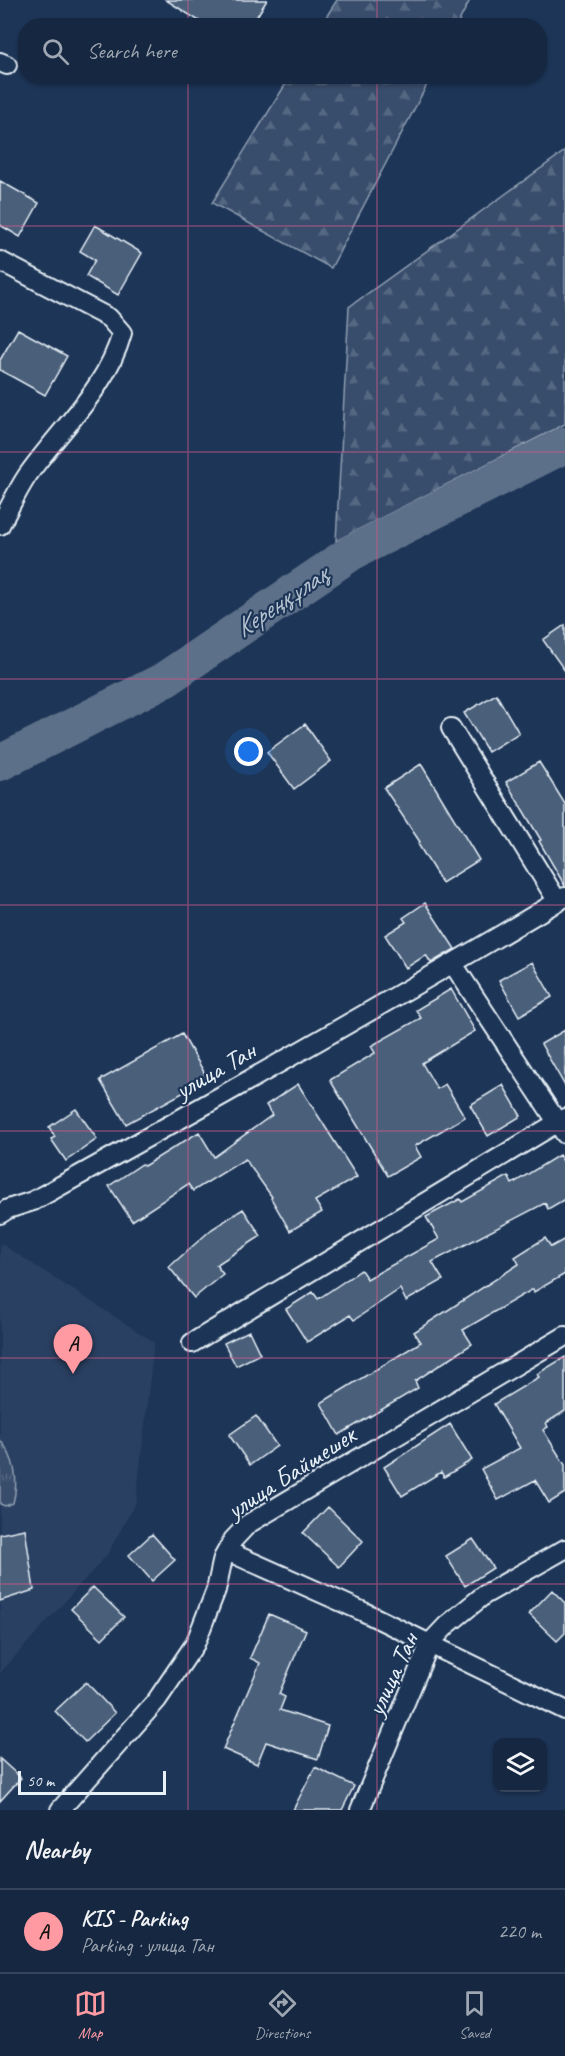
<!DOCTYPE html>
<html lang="en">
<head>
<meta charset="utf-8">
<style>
	body { margin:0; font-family:Caveat,sans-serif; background:#1f3048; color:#f1f3f6 }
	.controls { position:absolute; right:18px; bottom:18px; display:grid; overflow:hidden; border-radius:12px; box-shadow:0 2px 4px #0004 }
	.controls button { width:54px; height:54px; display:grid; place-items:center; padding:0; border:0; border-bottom:2px solid #35445a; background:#162841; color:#f1f3f6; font:30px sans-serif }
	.scale { position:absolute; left:18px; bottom:15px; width:148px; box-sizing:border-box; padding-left:6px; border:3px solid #e8f1f8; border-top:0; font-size:16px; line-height:21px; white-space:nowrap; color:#e8f1f8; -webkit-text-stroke:4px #1d3557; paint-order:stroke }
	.you { position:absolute; left:249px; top:752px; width:21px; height:21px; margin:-15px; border:4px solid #fff; border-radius:50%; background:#1a73e8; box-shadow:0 0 0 9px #1a73e833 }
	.badge { display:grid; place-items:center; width:39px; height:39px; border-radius:50%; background:#ff9aa2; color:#111; font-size:20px; font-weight:700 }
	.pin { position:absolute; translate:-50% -50px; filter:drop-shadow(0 2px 3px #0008) }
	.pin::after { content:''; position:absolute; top:32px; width:21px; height:18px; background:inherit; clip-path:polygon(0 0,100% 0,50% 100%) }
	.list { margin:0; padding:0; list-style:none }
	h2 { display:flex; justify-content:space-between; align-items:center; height:78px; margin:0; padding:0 24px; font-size:26px }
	h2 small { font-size:20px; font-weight:400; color:#9ea6b1 }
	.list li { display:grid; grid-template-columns:39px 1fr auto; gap:18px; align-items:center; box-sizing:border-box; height:84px; padding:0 24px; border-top:2px solid #35445a }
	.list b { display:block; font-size:22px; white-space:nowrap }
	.list p { margin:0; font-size:20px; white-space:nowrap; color:#9ea6b1 }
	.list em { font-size:20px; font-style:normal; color:#9ea6b1 }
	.icon { flex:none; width:33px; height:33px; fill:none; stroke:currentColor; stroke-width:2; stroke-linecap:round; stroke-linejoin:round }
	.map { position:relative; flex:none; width:565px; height:1810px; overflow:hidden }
	.search { position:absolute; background:#162841; box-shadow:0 2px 4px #0004; left:18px; right:18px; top:18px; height:66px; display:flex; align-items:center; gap:15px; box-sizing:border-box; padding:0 21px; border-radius:24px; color:#9ea6b1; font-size:22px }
	.sheet { height:162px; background:#162841 }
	nav { display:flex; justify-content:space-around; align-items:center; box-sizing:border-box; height:84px; border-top:2px solid #35445a; background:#162841; font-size:16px; color:#9ea6b1 }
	nav a { display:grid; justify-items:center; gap:3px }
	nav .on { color:#ff9aa2 }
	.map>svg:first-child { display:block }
</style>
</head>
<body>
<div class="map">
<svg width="565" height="1810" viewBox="0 0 565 1810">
	<defs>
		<pattern id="grass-tufts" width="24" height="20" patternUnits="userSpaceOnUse" patternTransform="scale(1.5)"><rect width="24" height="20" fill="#374d6c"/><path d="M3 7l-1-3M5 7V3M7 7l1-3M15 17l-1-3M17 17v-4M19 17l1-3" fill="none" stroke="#546782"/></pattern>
		<pattern id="forest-firs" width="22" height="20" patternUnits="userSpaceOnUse" patternTransform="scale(1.5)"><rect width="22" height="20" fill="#374d6c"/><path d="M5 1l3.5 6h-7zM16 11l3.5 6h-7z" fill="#546782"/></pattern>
	</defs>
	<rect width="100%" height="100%" fill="#1d3557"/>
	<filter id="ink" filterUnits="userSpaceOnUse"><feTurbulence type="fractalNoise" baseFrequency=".0167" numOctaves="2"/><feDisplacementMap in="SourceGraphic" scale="12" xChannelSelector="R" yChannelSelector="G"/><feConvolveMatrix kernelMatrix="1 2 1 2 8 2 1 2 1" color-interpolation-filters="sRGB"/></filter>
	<g filter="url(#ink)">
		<path fill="#2a4162" d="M0 1243 154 1342 136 1502 107 1555 0 1673Z"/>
		<path fill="url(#grass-tufts)" stroke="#909fb2" stroke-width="1.5" d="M0 1440C15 1457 19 1481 13 1503L5 1506 0 1504Z"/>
		<path fill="url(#forest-firs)" stroke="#909fb2" stroke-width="1.5" d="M337 0H470L457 25H321Z
			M290 77H431L331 268 212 203Z
			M565 151V424L336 541 349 307Z"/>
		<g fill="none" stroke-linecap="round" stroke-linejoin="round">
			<path stroke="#5d7089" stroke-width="36" d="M0 763 164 680 351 553 565 445"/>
		</g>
		<path fill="#495e7a" stroke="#e8f1f8" stroke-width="1.5" d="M166 0H267L251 26H207Z
			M0 181 39 203 20 237 0 225Z
			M95 225 142 253 118 295 86 276 95 260 80 251Z
			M18 329 67 356 45 395 0 370V360Z
			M565 625V671L543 640Z
			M496 694 519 733 488 752 464 713Z
			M305 724 331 761 294 789 267 752Z
			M539 762 565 804V886L539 841 541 840 506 782Z
			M421 764 479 860 442 883 418 844 420 842 384 788Z
			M425 903 455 949 431 963 426 955 406 968 385 935 406 922 403 918Z
			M532 962 552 997 519 1016 499 980Z
			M451 989 475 1031 422 1063 437 1089 445 1084 465 1117 415 1146 421 1157 388 1176 330 1080 375 1053 371 1046 421 1018 416 1010Z
			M565 1030V1086L541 1044Z
			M182 1034 208 1079 126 1124 100 1080Z
			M298 1084 357 1177 315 1201 322 1212 290 1231 271 1198 272 1197 245 1159 193 1191 188 1184 132 1221 109 1186 142 1164 144 1166 199 1132 214 1157 272 1115 266 1105Z
			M503 1085 521 1116 488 1136 470 1105Z
			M76 1109 97 1139 66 1161 51 1139 55 1137 49 1127Z
			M559 1155 565 1164V1199L548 1209 545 1203 432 1262 443 1280 406 1301 400 1289 354 1320 350 1315 307 1342 286 1309 313 1292 318 1299 361 1270 367 1279 439 1239 426 1217 460 1199 462 1202 508 1176 512 1184Z
			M243 1209 261 1236 216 1265 223 1274 194 1298 169 1267 212 1229Z
			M545 1238 551 1247 565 1239V1274L534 1292 533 1289 463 1330 472 1344 415 1381 418 1388 339 1435 321 1403 421 1342 414 1332 519 1264 515 1257Z
			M249 1331 260 1354 236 1366 224 1343Z
			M565 1357V1411L546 1423 548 1427 543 1430 565 1465V1493L549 1503 535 1480 498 1500 481 1469 520 1448 494 1404 539 1377 537 1374Z
			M256 1416 277 1446 250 1465 229 1435Z
			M450 1424 472 1460 444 1477 441 1472 402 1496 384 1467Z
			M328 1507 363 1541 339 1567 303 1533Z
			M25 1529 34 1590 0 1601V1534Z
			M152 1534 175 1560 152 1581 129 1555Z
			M473 1539 493 1568 465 1586 446 1556Z
			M93 1587 124 1617 102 1639 71 1609Z
			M552 1590 565 1603V1633L557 1641 529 1614Z
			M269 1614 306 1630 279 1694 285 1697 280 1710 328 1726 318 1759 266 1742 257 1764 223 1749 260 1663 250 1658Z
			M86 1682 115 1713 85 1742 55 1711Z
			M0 1759 21 1778 0 1801Z
			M315 1767 354 1786 342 1810H293Z"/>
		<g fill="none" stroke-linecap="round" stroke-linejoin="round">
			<g stroke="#e8f1f8" stroke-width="22">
				<path id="street" d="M0 62 7 65
					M0 261 109 318 122 333C107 389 59 430 27 476 17 491 9 509 0 525
					M451 728 558 902
					M453 964 565 1134
					M0 1214 8 1209 33 1201C212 1102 389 1002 565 897
					M192 1343 565 1118
					M227 1551 364 1612 565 1710
					M60 1810 157 1700 195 1644 216 1590 223 1558 233 1540 248 1524 565 1336
					M360 1810 430 1643 447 1625 484 1595 565 1549"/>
			</g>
			<use href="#street" stroke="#1d3557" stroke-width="18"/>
		</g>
	</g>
	<path fill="none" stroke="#cd598a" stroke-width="1.5" stroke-opacity="0.55" d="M188 0V26M377 0V26M188 76V1810M377 76V1810M0 226H565M0 452H565M0 679H565M0 905H565M0 1131H565M0 1358H565M0 1584H565"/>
	<g text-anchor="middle" stroke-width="4.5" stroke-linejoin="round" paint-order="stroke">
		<g font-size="26" fill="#e8f1f8" stroke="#1d3557">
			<text transform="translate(215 1070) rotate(-30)" y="9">улица Тан</text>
			<text transform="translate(291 1472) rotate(-33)" y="9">улица Байшешек</text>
			<text transform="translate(392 1674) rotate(-65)" y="9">улица Тан</text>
		</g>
		<g font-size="27" font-style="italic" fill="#b7c4d1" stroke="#1d3557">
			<text transform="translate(281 601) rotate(-34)" y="9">Кереңқұлақ</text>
		</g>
	</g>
</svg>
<div class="controls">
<button><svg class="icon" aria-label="layers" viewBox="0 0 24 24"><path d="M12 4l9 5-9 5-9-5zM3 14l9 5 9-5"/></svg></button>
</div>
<div class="scale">50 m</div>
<div class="you"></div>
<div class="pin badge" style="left:73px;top:1374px">A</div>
<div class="search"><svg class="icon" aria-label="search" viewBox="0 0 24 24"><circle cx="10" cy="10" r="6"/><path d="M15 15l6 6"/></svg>Search here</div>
</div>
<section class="sheet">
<h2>Nearby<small></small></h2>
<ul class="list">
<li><span class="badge">A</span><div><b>KIS - Parking</b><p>Parking · улица Тан</p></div><em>220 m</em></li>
</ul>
</section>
<nav>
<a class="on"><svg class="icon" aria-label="map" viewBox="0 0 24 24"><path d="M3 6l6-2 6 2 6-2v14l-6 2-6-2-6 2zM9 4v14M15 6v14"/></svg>Map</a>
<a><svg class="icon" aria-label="directions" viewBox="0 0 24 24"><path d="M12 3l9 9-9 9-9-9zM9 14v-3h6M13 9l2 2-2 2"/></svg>Directions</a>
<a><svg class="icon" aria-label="saved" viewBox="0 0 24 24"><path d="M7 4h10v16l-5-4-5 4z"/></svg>Saved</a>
</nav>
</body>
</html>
